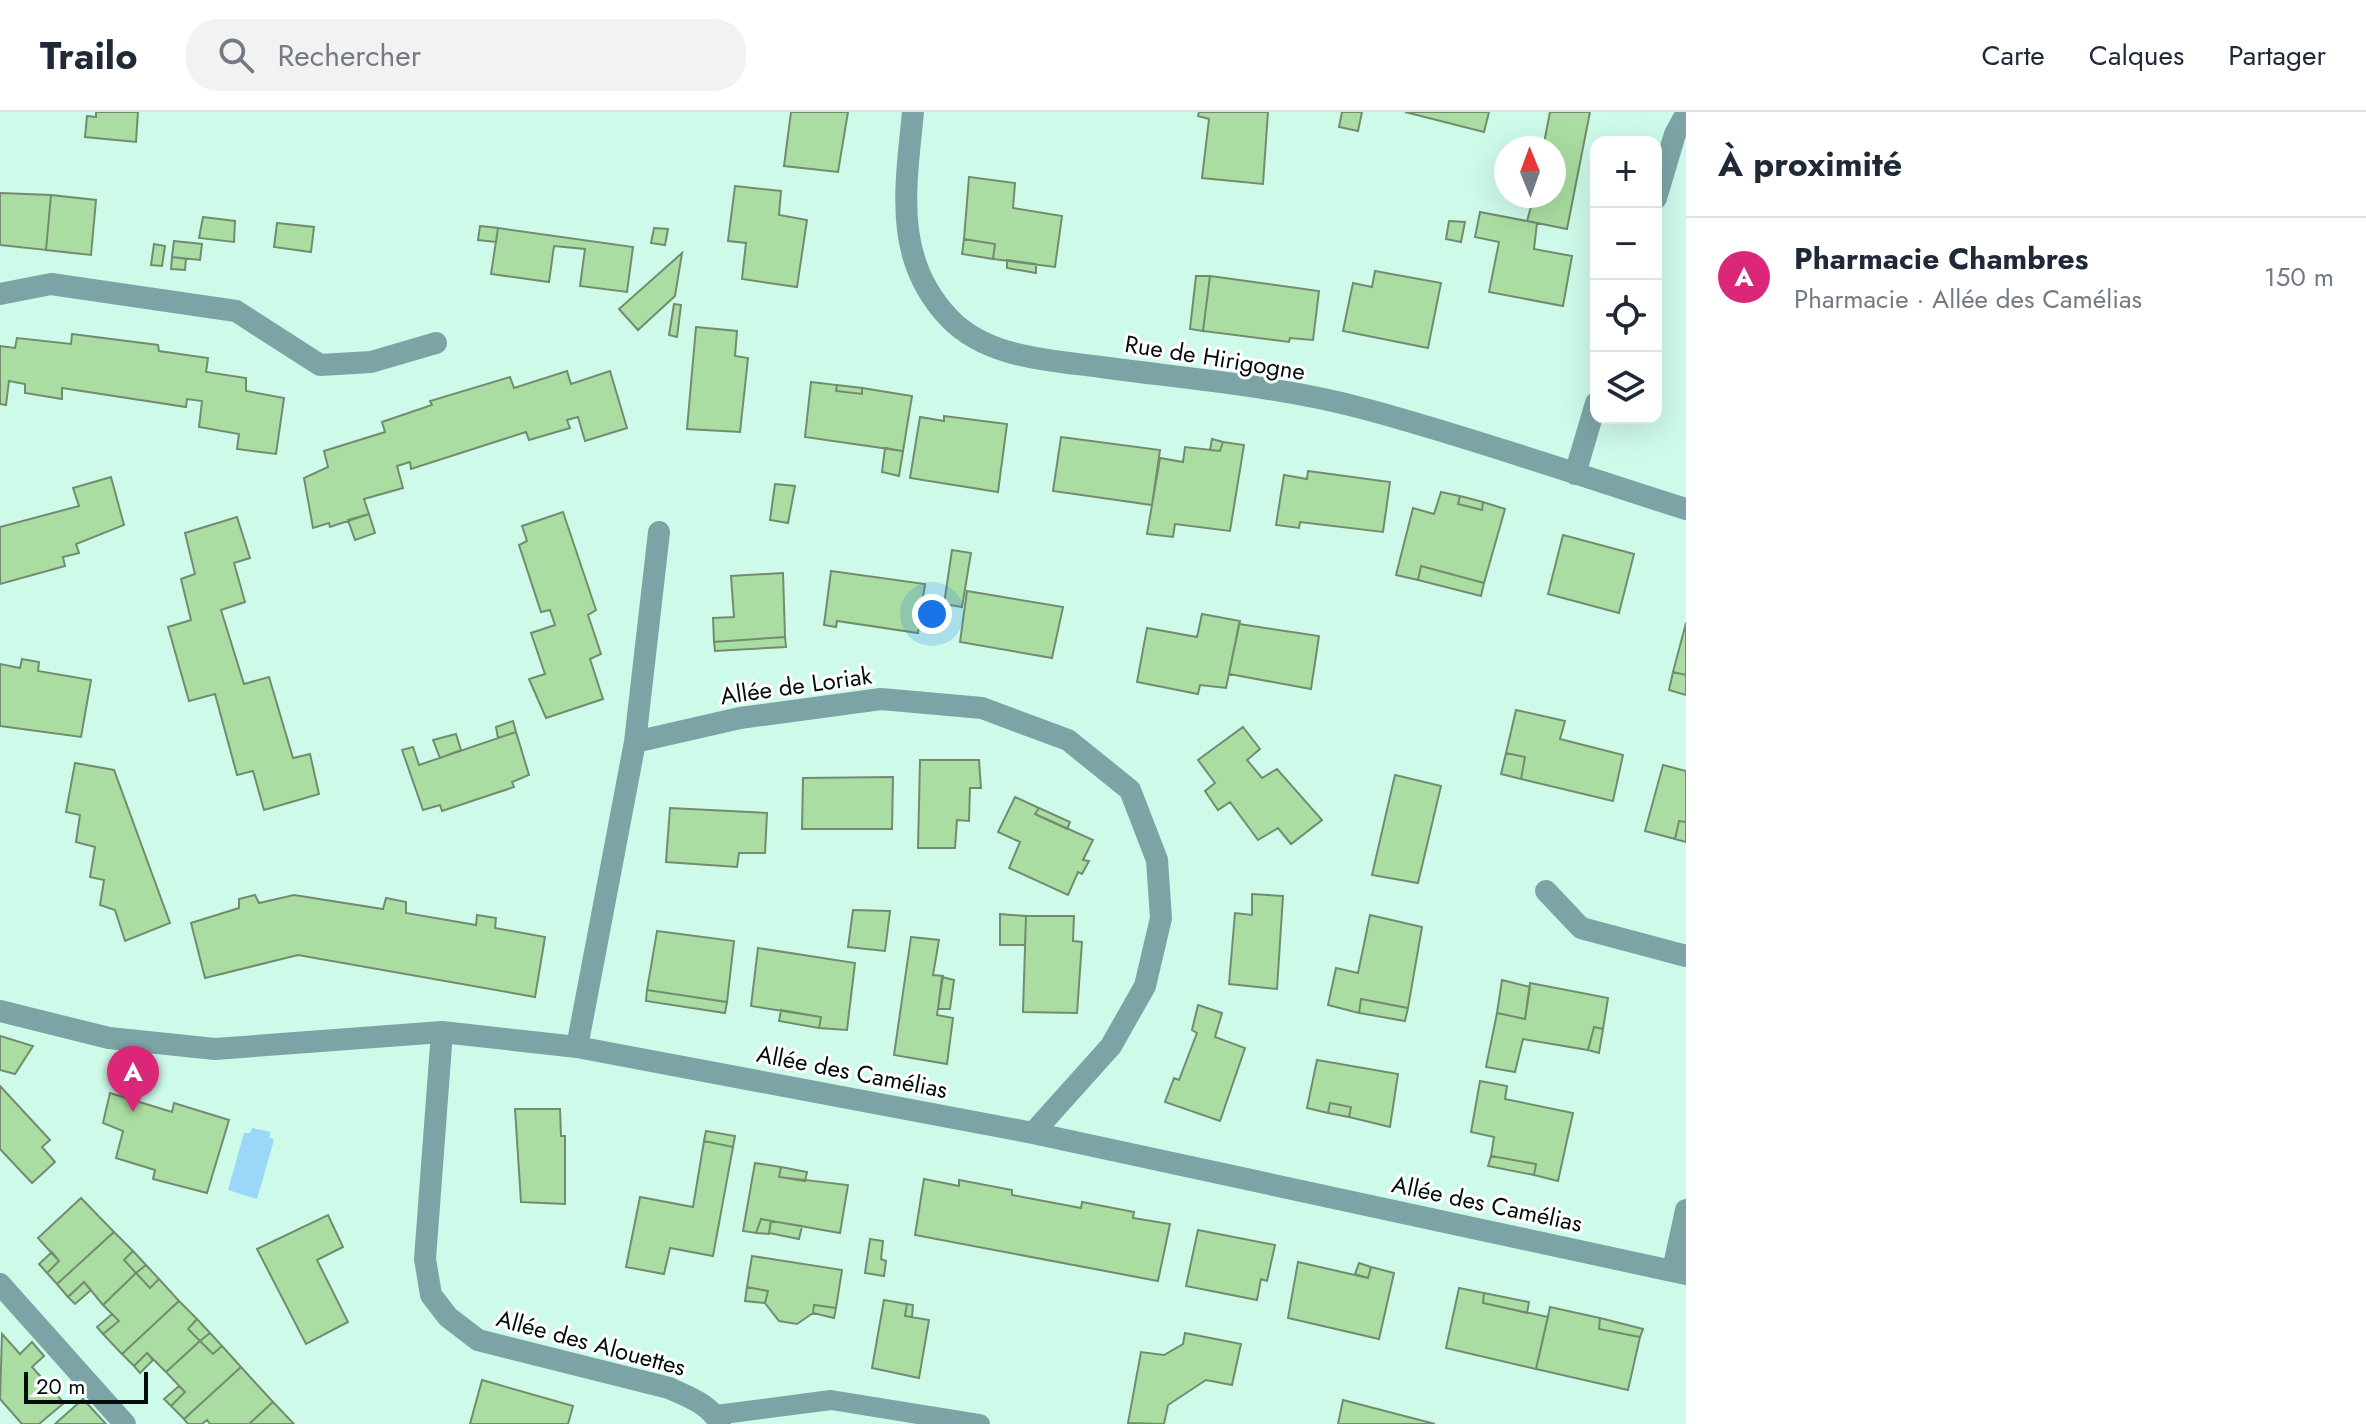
<!DOCTYPE html>
<html lang="fr">
<head>
<meta charset="utf-8">
<style>
	body { margin:0; font-family:Jost,sans-serif; background:#f2f2f3; color:#1f2937 }
	.controls { position:absolute; right:24px; top:24px; display:grid; overflow:hidden; border-radius:16px; box-shadow:0 8px 32px #0002 }
	.controls button { width:72px; height:72px; display:grid; place-items:center; padding:0; border:0; border-bottom:2px solid #e0e1e3; background:#fff; color:#1f2937; font:40px sans-serif }
	.compass { position:absolute; left:1494px; top:24px; width:72px; height:72px; border-radius:50%; background:#fff; box-shadow:0 8px 32px #0002; rotate:359deg }
	.scale { position:absolute; left:24px; bottom:20px; width:124px; box-sizing:border-box; padding-left:8px; border:4px solid #020e0a; border-top:0; font-size:22px; line-height:28px; white-space:nowrap; color:#020e0a; -webkit-text-stroke:6px #fff; paint-order:stroke }
	.you { position:absolute; left:932px; top:502px; width:28px; height:28px; margin:-20px; border:6px solid #fff; border-radius:50%; background:#1a73e8; box-shadow:0 0 0 12px #1a73e833 }
	.badge { display:grid; place-items:center; width:52px; height:52px; border-radius:50%; background:#db2777; color:#fff; font-size:26px; font-weight:700 }
	.pin { position:absolute; translate:-50% -66px; filter:drop-shadow(0 2px 4px #0008) }
	.pin::after { content:''; position:absolute; top:42px; width:28px; height:24px; background:inherit; clip-path:polygon(0 0,100% 0,50% 100%) }
	.list { margin:0; padding:0; list-style:none }
	h2 { display:flex; justify-content:space-between; align-items:center; height:104px; margin:0; padding:0 32px; font-size:34px }
	h2 small { font-size:26px; font-weight:400; color:#747a83 }
	.list li { display:grid; grid-template-columns:52px 1fr auto; gap:24px; align-items:center; box-sizing:border-box; height:120px; padding:0 32px; border-top:2px solid #e0e1e3 }
	.list b { display:block; font-size:30px; white-space:nowrap }
	.list p { margin:0; font-size:26px; white-space:nowrap; color:#747a83 }
	.list em { font-size:26px; font-style:normal; color:#747a83 }
	.icon { flex:none; width:44px; height:44px; fill:none; stroke:currentColor; stroke-width:2; stroke-linecap:round; stroke-linejoin:round }
	.map { position:relative; flex:none; width:1686px; height:1312px; overflow:hidden }
	header { display:flex; align-items:center; gap:48px; box-sizing:border-box; height:112px; padding:0 40px; background:#fff; border-bottom:2px solid #e0e1e3 }
	header strong { font-size:38px }
	nav { display:flex; gap:44px; margin-inline-start:auto; font-size:28px }
	.search { width:560px; height:72px; background:#f2f2f3; display:flex; align-items:center; gap:20px; box-sizing:border-box; padding:0 28px; border-radius:32px; color:#747a83; font-size:30px }
	main { display:flex }
	aside { flex:1; background:#fff }
	.map>svg:first-child { display:block }
</style>
</head>
<body>
<header>
<strong>Trailo</strong>
<div class="search"><svg class="icon" aria-label="search" viewBox="0 0 24 24"><circle cx="10" cy="10" r="6"/><path d="M15 15l6 6"/></svg>Rechercher</div>
<nav><a>Carte</a><a>Calques</a><a>Partager</a></nav>
</header>
<main>
<div class="map">
<svg width="1686" height="1312" viewBox="0 0 1686 1312">
	<rect width="100%" height="100%" fill="#cefaea"/>
	<path fill="#9ad7f8" d="M252 1016 271 1020 269 1025 274 1028 257 1087 228 1078 244 1021H250Z"/>
	<path fill="#aadda1" stroke="#748b70" stroke-width="2" d="M96 0H138L136 30 85 25 87 4 96 5Z
		M791 0H848L838 60 784 54Z
		M1199 0H1268L1263 72 1202 66 1209 7 1198 4Z
		M1342 0H1362L1358 19 1339 15Z
		M1405 0H1489L1484 20Z
		M1590 0 1567 117 1527 109 1534 84H1554V36H1543L1550 0Z
		M969 65 1015 71 1013 96 1062 104 1055 155 993 147 995 132 964 127Z
		M735 74 781 79 779 103 807 108 797 175 742 167 746 131 728 129Z
		M0 81 51 83 46 138 0 133Z
		M51 83 96 88 91 143 46 138Z
		M1480 100 1537 111 1534 137 1572 144 1563 194 1489 180 1499 130 1475 125Z
		M203 105 235 109 234 130 199 126Z
		M1449 109 1465 110 1461 130 1446 127Z
		M277 111 314 115 311 140 274 135Z
		M480 114 498 116 496 130 478 128Z
		M498 116 633 135 627 180 580 174 585 137 554 134 549 170 491 162Z
		M654 116 668 117 665 133 651 131Z
		M964 127 995 132 993 147 962 142Z
		M174 129 202 132 200 148 172 145Z
		M154 132 165 134 162 154 151 153Z
		M682 141 675 184 638 218 619 197Z
		M172 145 186 147 185 158 171 157Z
		M1007 148 1036 152V161L1007 156Z
		M1375 159 1441 171 1428 236 1343 219 1353 171 1372 175Z
		M1196 164H1210L1203 219 1190 217Z
		M1210 164 1319 179 1313 228 1290 226 1289 230 1203 219Z
		M674 192 681 193 677 225 669 223Z
		M696 215 737 219 735 244 748 246 740 320 687 317Z
		M72 222 158 233 159 239 208 246 206 260 246 266V279L284 286 276 342 237 337 239 322 199 315 202 289 187 287 186 295 62 276V287L25 281V272L9 269 6 293 0 292V234L15 236 17 226 71 232Z
		M567 259 571 272 610 259 627 316 585 329 578 305 567 308 570 316 529 328 526 320 411 357 410 350 397 354 403 376 364 387 369 402 330 415 329 411 313 416 304 366 328 355 324 339 385 320 382 310 432 293 430 289 510 265 514 276Z
		M811 270 837 273 836 279 862 282V276L912 284 903 339 805 325Z
		M837 273 862 276V282L836 279Z
		M944 304 1007 312 998 380 910 366 920 305 944 309Z
		M1061 325 1160 338 1152 393 1053 379Z
		M1212 327 1223 330 1220 339 1210 338Z
		M1223 330 1244 333 1230 419 1175 412 1173 425 1147 422 1160 346 1183 350 1185 335 1220 339Z
		M885 336 903 339 899 364 882 360Z
		M1308 359 1390 370 1383 420 1300 410 1299 416 1276 413 1284 363 1307 367Z
		M111 365 124 413 76 432 79 441 63 445 65 454 0 472V415L79 394 73 376Z
		M775 372 795 374 788 411 770 408Z
		M1441 380 1460 384 1458 392 1482 398 1483 390 1505 397 1484 471 1421 454 1418 468 1396 463 1413 396 1434 402Z
		M1460 384 1483 390 1482 398 1458 392Z
		M563 400 596 498 588 503 601 542 590 547 603 587 546 606 529 567 545 562 531 521 555 513 550 498 541 500 519 433 527 429 522 414Z
		M369 402 375 421 355 428 348 408Z
		M237 405 250 446 234 451 245 490 221 498 244 572 269 565 293 646 310 642 319 682 264 698 253 659 237 663 215 582 189 589 168 515 191 508 181 467 195 462 185 421Z
		M1563 423 1634 442 1619 501 1548 482Z
		M952 438 971 441 962 495 944 492Z
		M1421 454 1484 471 1481 484 1418 468Z
		M831 459 925 472 918 521 837 509 836 515 824 513Z
		M783 461 785 525 714 530 713 506 734 505 731 464Z
		M967 479 1063 495 1052 546 960 530Z
		M1202 502 1240 509 1226 576 1200 573 1198 582 1137 570 1147 516 1197 525Z
		M1686 511V563L1673 560Z
		M1239 512 1319 524 1311 577 1229 562Z
		M785 525 786 535 715 539 714 530Z
		M22 547 39 550 38 559 91 568 81 625 0 614V552L20 556Z
		M1673 560 1686 563V583L1669 578Z
		M1516 598 1565 609 1560 627 1623 643 1613 689 1521 667 1525 645 1506 641Z
		M513 609 516 620 498 626 496 615Z
		M1243 615 1260 637 1247 648 1262 666 1277 657 1322 708 1291 732 1278 716 1258 728 1230 690 1218 698 1205 679 1215 671 1198 648Z
		M516 620 529 663 512 670 514 675 442 699 440 693 423 698 402 638 413 635 419 653Z
		M456 622 461 638 440 646 433 628Z
		M1506 641 1525 645 1521 667 1501 662Z
		M920 648H979L981 676H970L969 709 957 708 955 736H918Z
		M75 651 114 658 170 811 125 829 115 798 100 793 104 768 90 765 95 735 76 730 80 703 66 700Z
		M1663 653 1686 659V710L1679 709 1675 727 1645 719Z
		M1395 663 1441 674 1418 771 1372 763Z
		M893 665 892 717H802L803 666Z
		M1015 685 1039 696 1035 702 1093 728 1083 748 1089 749 1082 762 1078 760 1068 783 1009 756 1020 730 998 720Z
		M670 696 767 701 765 741H739L737 755 666 750Z
		M1039 696 1070 710 1067 717 1035 702Z
		M1679 709 1686 710V730L1675 727Z
		M1252 782 1283 784 1277 877 1229 872 1235 801 1252 803Z
		M255 783 259 791 294 783 383 797 386 786 406 790V801L476 813 477 803 496 806 495 816 545 825 535 885 298 843 205 866 191 811 239 796V787Z
		M853 798 890 799 885 839 848 835Z
		M1000 802 1026 804 1025 833H1000Z
		M1370 803 1422 815 1408 896 1361 887 1359 901 1328 893 1336 856 1358 861Z
		M1026 804H1074L1073 829 1082 830 1077 901 1023 900Z
		M657 819 734 829 727 890 647 878Z
		M911 825 939 828 933 863 943 864 937 903 953 906 947 952 894 943Z
		M758 836 855 851 847 918 819 916 821 905 751 894Z
		M942 865 954 868 950 897H938Z
		M1502 868 1530 875 1525 907 1497 901Z
		M1530 871 1608 886 1603 917 1594 915 1588 938 1523 927 1515 960 1486 955 1497 901 1525 907Z
		M647 878 727 890 725 901 646 889Z
		M1361 887 1408 896 1405 909 1359 901Z
		M1198 893 1222 901 1215 925 1245 936 1220 1009 1165 990 1174 966 1179 968 1197 921 1192 918Z
		M781 898 821 905 819 916 779 909Z
		M1594 915 1603 917 1599 941 1588 938Z
		M0 924 33 934 15 962 0 958Z
		M1317 948 1398 962 1390 1015 1349 1005 1351 995 1330 991 1328 1001 1307 996Z
		M1480 969 1507 974 1505 987 1573 1001 1558 1069 1534 1063 1536 1052 1491 1044 1494 1025 1471 1020Z
		M0 974 50 1028 42 1035 55 1050 32 1071 0 1037Z
		M110 981 172 1000 174 991 229 1008 207 1081 153 1067 155 1058 116 1046 123 1019 103 1011Z
		M1330 991 1351 995 1349 1005 1328 1001Z
		M515 997H560L561 1024H565V1092L521 1090Z
		M706 1019 735 1024 733 1035 704 1029Z
		M704 1029 733 1035 713 1144 670 1136 664 1162 626 1155 640 1085 693 1095Z
		M1491 1044 1536 1052 1534 1063 1488 1054Z
		M755 1051 781 1055 779 1065 848 1073 840 1121 761 1107 756 1121 743 1119Z
		M781 1055 807 1060 805 1069 779 1065Z
		M924 1067 959 1074V1068L1012 1078V1083L1081 1096 1082 1090 1134 1100 1133 1106 1170 1112 1158 1169 915 1123Z
		M81 1086 114 1120 57 1172 47 1161 59 1149 38 1126Z
		M328 1103 343 1135 317 1148 348 1210 306 1232 257 1137Z
		M761 1107 771 1109 769 1122 756 1121Z
		M771 1109 802 1114 799 1127 769 1121Z
		M1198 1118 1275 1133 1267 1169 1261 1167 1257 1188 1186 1174Z
		M114 1120 133 1139 124 1148 136 1161 103 1193 84 1170 68 1185 57 1172Z
		M870 1127 883 1129 881 1147 886 1149 884 1164 865 1161Z
		M133 1139 146 1153 136 1161 124 1148Z
		M52 1140 59 1149 47 1161 39 1152Z
		M752 1144 842 1158 836 1196 814 1193 813 1201 797 1212 779 1209 765 1191 768 1179 747 1175Z
		M1298 1150 1368 1166 1371 1155 1394 1161 1379 1227 1288 1206Z
		M1359 1151 1371 1155 1368 1166 1355 1162Z
		M146 1153 159 1167 150 1176 136 1161Z
		M136 1161 150 1176 159 1167 179 1189 122 1242 103 1222 119 1209 103 1193Z
		M84 1170 91 1178 75 1192 68 1185Z
		M747 1175 768 1179 765 1191 745 1189Z
		M1459 1176 1484 1181 1483 1191 1548 1205 1536 1257 1446 1236Z
		M1484 1181 1529 1190 1527 1201 1483 1191Z
		M884 1188 907 1192 905 1204 929 1208 919 1266 872 1256Z
		M179 1189 197 1207 188 1217 200 1229 166 1260 147 1241 134 1254 122 1242Z
		M907 1192 913 1193 912 1205 905 1204Z
		M814 1193 836 1196 834 1206 813 1201Z
		M1550 1195 1600 1206 1599 1217 1640 1225 1628 1278 1536 1257Z
		M112 1202 119 1209 103 1222 97 1215Z
		M1600 1206 1643 1217 1640 1225 1599 1217Z
		M197 1207 210 1221 200 1229 188 1217Z
		M210 1221 222 1234 213 1242 200 1229Z
		M1185 1221 1241 1232 1232 1273 1206 1268 1168 1293 1164 1312 1128 1311 1141 1240 1164 1243 1183 1232Z
		M2 1222 20 1242 32 1230 44 1244 32 1255 64 1291 39 1312H22L0 1287Z
		M200 1229 213 1242 222 1234 241 1255 184 1307 171 1294 185 1280 166 1260Z
		M147 1241 153 1248 140 1261 134 1254Z
		M241 1255 273 1290 249 1312H210L207 1308 202 1312H188L184 1307Z
		M482 1268 573 1294 568 1312H470Z
		M179 1274 185 1280 171 1294 164 1287Z
		M83 1287 106 1312H55Z
		M1343 1288 1435 1312H1338Z
		M273 1290 294 1312H249Z"/>
	<g fill="none" stroke-linecap="round" stroke-linejoin="round">
		<path stroke="#7ca4a7" stroke-width="20" d="M716 1303 831 1288 980 1312"/>
		<path stroke="#7ca4a7" stroke-width="22" d="M913 0C906 74 892 146 949 206 987 246 1049 248 1101 255 1189 267 1282 274 1369 298 1476 327 1581 364 1686 397
			M1656 86 1675 22 1686 2
			M0 182 51 172 236 199 320 253 371 250 436 231
			M1575 362 1596 291
			M635 630 740 606 881 587 982 596 1068 628 1130 678 1157 748 1161 806 1145 874 1111 934 1033 1021
			M1546 779 1581 816 1686 844
			M0 899 109 926 215 937 442 920 577 935 1033 1021 1686 1162
			M442 920 425 1147 431 1183 448 1205 478 1228 669 1276C688 1285 710 1292 720 1312
			M577 935 635 630 659 420
			M1673 1158 1686 1098
			M0 1172 125 1312"/>
	</g>
	<g text-anchor="middle" stroke-width="6" stroke-linejoin="round" paint-order="stroke">
		<g font-size="24" fill="#020e0a" stroke="#fff">
			<text transform="translate(1215 246) rotate(9)" y="8">Rue de Hirigogne</text>
			<text transform="translate(796 574) rotate(-8)" y="8">Allée de Loriak</text>
			<text transform="translate(852 960) rotate(11)" y="8">Allée des Camélias</text>
			<text transform="translate(1487 1092) rotate(12)" y="8">Allée des Camélias</text>
			<text transform="translate(591 1231) rotate(15)" y="8">Allée des Alouettes</text>
		</g>
	</g>
</svg>
<div class="controls">
<button>+</button>
<button>−</button>
<button><svg class="icon" aria-label="locate" viewBox="0 0 24 24"><circle cx="12" cy="12" r="6"/><path d="M12 2v4M12 18v4M2 12h4M18 12h4"/></svg></button>
<button><svg class="icon" aria-label="layers" viewBox="0 0 24 24"><path d="M12 4l9 5-9 5-9-5zM3 14l9 5 9-5"/></svg></button>
</div>
<svg class="compass" viewBox="-18 -18 36 36"><path d="M0-13l5 13h-10z" fill="#e53935"/><path d="M0 13l5-13h-10z" fill="#747a83"/></svg>
<div class="scale">20 m</div>
<div class="you"></div>
<div class="pin badge" style="left:133px;top:1000px">A</div>
</div>
<aside>
<h2>À proximité<small></small></h2>
<ul class="list">
<li><span class="badge">A</span><div><b>Pharmacie Chambres</b><p>Pharmacie · Allée des Camélias</p></div><em>150 m</em></li>
</ul>
</aside>
</main>
</body>
</html>
